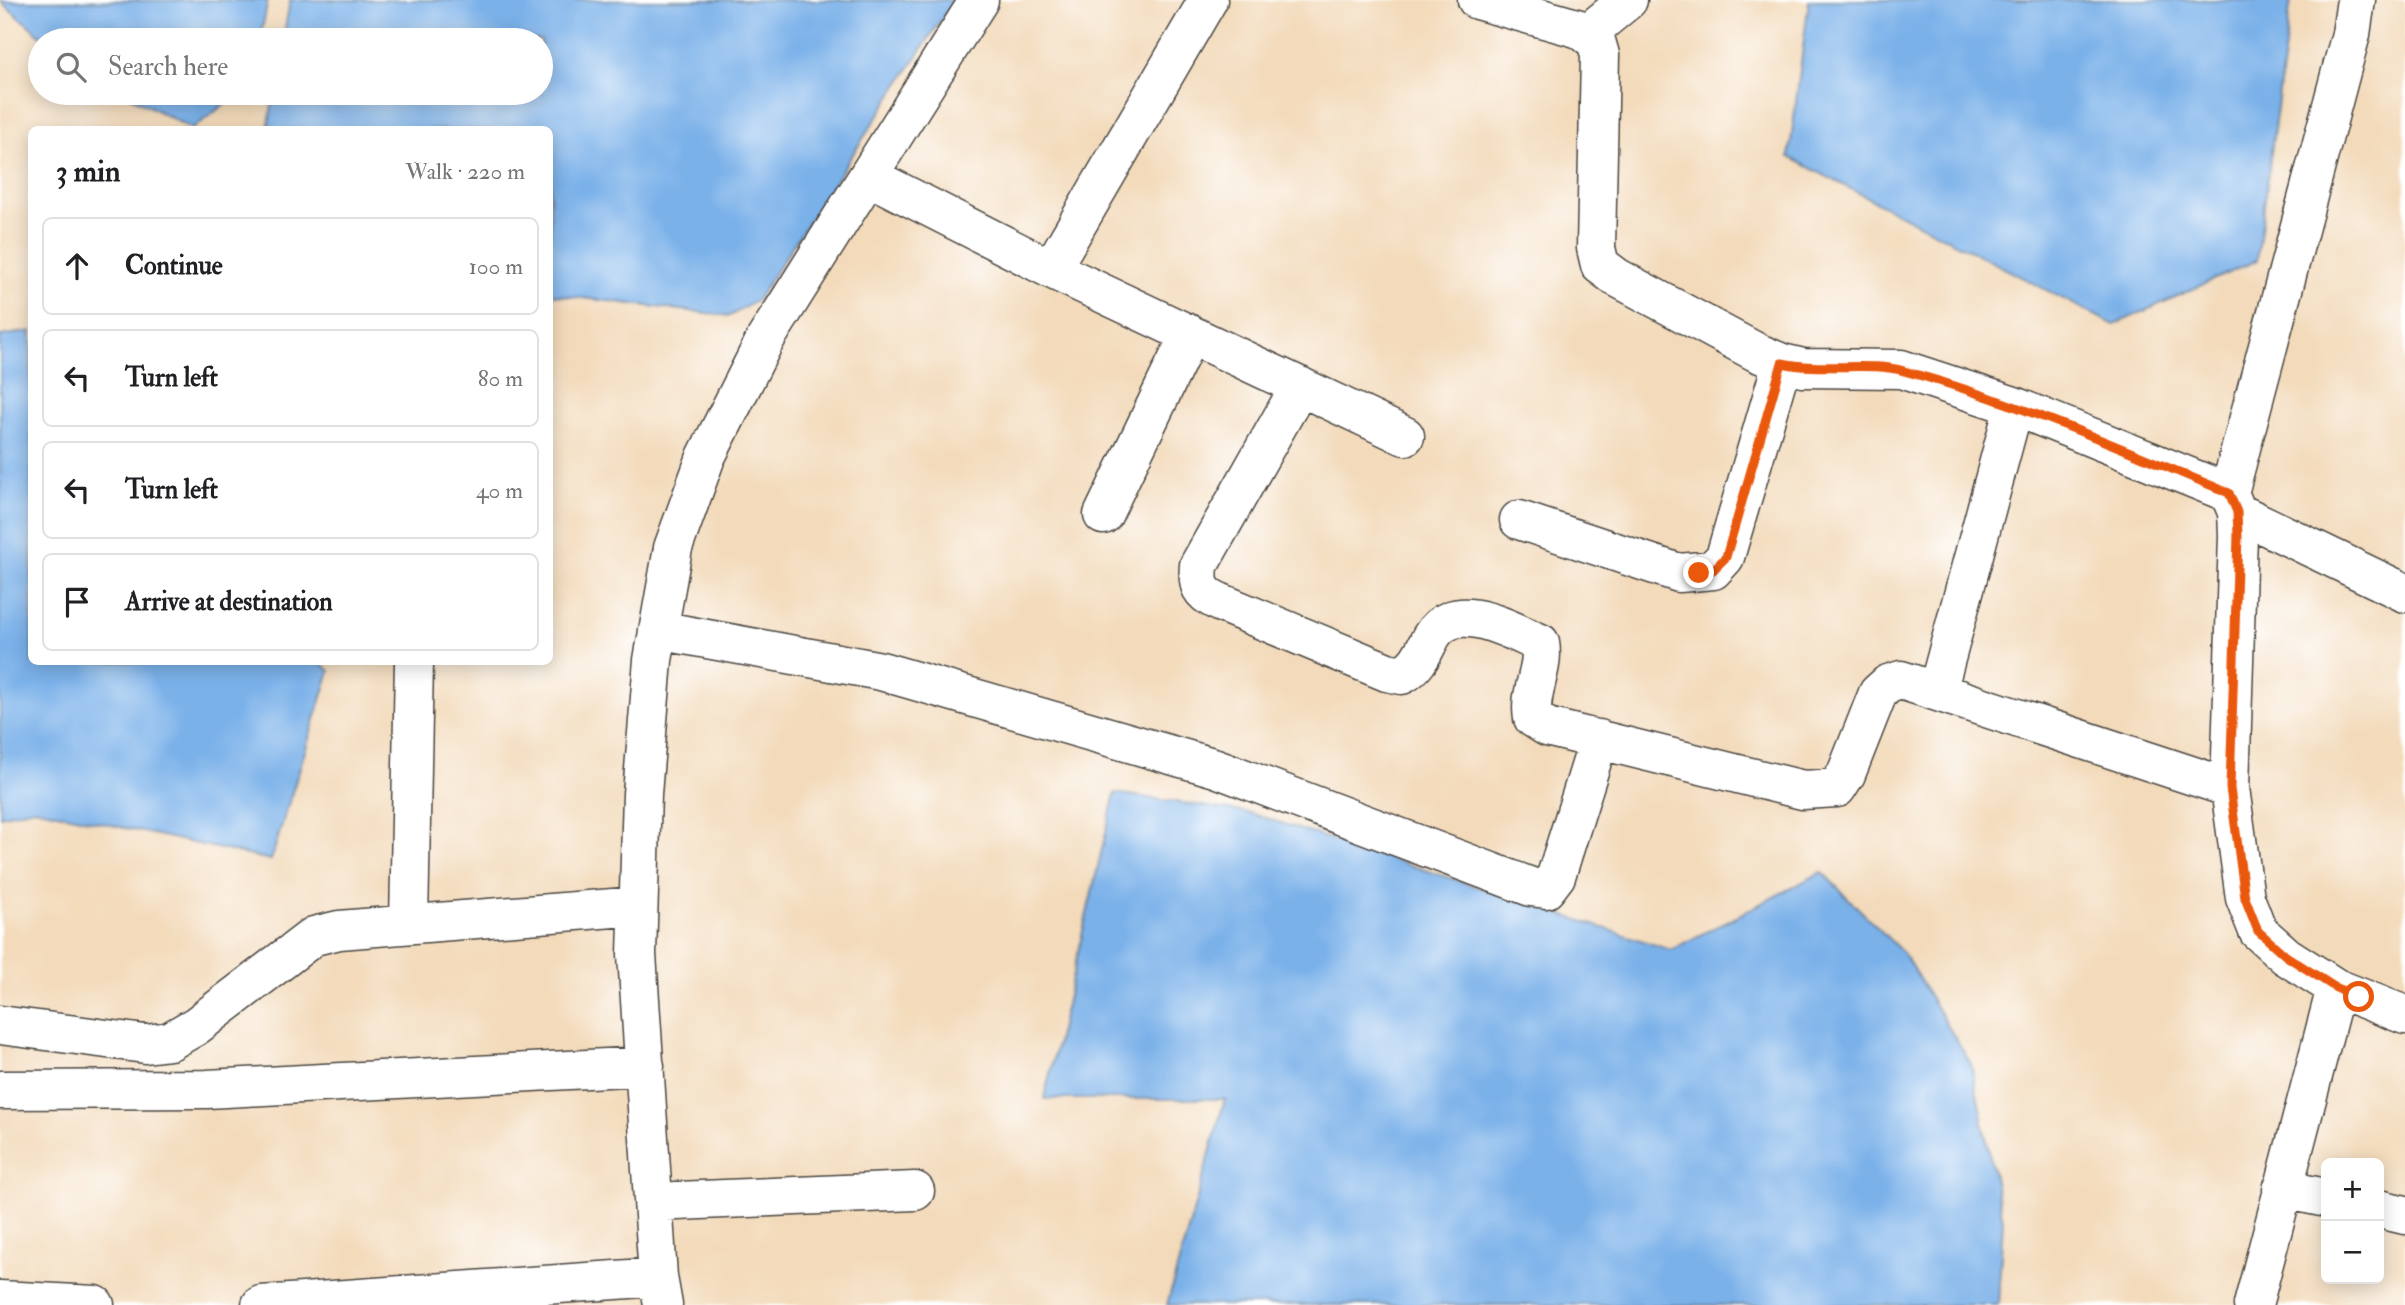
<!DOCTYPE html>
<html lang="en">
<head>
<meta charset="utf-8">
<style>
	body { margin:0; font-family:"IM FELL Double Pica",serif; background:#f6f6f6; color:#202124 }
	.controls { position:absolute; right:21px; bottom:21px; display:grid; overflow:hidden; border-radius:10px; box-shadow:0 4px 18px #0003 }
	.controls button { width:63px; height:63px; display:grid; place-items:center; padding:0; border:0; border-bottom:2px solid #e0e0e0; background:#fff; color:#202124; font:35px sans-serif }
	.stop { position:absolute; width:21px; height:21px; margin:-16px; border:5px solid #ea580c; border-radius:50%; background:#fff }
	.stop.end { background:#ea580c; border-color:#fff; box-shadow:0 2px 7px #0008 }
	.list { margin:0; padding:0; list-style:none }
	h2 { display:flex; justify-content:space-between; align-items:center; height:91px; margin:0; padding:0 28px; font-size:30px }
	h2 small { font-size:23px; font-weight:400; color:#757577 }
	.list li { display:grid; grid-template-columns:46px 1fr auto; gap:21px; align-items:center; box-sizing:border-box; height:98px; margin:0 14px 14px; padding:0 14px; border:2px solid #e0e0e0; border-radius:10px }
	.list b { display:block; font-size:26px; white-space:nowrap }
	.list em { font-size:23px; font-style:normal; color:#757577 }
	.icon { flex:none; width:38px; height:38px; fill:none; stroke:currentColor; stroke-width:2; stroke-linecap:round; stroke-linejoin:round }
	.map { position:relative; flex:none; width:2405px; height:1305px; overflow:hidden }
	.search { position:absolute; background:#fff; box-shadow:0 4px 18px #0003; left:28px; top:28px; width:525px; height:77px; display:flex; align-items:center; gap:18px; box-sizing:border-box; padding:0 24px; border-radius:38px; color:#757577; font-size:26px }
	.panel { position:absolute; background:#fff; box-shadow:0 4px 18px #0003; left:28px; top:126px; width:525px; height:539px; border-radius:10px }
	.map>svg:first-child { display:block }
</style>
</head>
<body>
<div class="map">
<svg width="2405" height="1305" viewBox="0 0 2405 1305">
	<rect width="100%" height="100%" fill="#fff"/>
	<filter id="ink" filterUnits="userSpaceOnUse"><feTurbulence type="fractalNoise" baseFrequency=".0143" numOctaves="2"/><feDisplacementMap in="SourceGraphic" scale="14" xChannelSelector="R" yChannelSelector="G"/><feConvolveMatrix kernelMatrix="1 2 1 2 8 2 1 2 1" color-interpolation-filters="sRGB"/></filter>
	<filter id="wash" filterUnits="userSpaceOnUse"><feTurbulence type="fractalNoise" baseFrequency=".00686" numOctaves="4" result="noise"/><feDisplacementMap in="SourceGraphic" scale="28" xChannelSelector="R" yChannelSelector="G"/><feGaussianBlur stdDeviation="1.57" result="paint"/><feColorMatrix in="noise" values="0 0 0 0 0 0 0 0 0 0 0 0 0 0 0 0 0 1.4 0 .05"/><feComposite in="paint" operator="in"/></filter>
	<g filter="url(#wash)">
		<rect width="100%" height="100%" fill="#f3daba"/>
		<path fill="#7ab1e9" stroke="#526e8a" stroke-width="2" d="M268 0 260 40H46L0 1Z
			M290 0H954L757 300 730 316 550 294V130L268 129 274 93H541V40H283Z
			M1809 0H2291L2257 260 2114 325 1789 157Z
			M124 93H239L192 129Z
			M31 331 32 662H320L330 671 271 860 34 808 0 816V336Z
			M1115 793 1250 813 1671 950 1822 872 1904 954 1971 1064 2003 1220 1998 1305H1167L1225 1099H1044Z"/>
	</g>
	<g filter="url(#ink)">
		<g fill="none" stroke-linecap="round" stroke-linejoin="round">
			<g stroke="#494540" stroke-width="41">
				<path id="minor" d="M1477 0 1580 29 1596 41 1600 55 1596 248 1600 265 1616 277 1756 352 1782 363 1803 368 1901 369 2014 406 2229 493 2237 512 2238 535 2230 788 2245 898 2258 931 2286 956 2336 988 2405 1015
					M1588 33 1628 0
					M868 176 1051 269 1405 436
					M1051 269 1208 0
					M1300 386 1199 565C1197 586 1200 593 1219 602L1387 672 1402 675C1418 666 1422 654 1431 637 1454 597 1509 630 1540 643 1545 670 1528 692 1533 718L1547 727 1803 790 1837 788 1846 774 1878 693 1888 684 1901 680 2230 788
					M2229 493 2351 34 2356 0
					M2237 512 2405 593
					M1103 515 1190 334
					M1519 520 1679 573 1713 570 1725 557 1782 363
					M658 630 881 671 1216 768 1531 887 1546 889 1556 876 1599 739
					M1937 692 2014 406
					M409 924 414 662
					M0 1025 145 1044 170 1041 196 1026 314 936 339 930 638 906
					M0 1090 207 1089 645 1066
					M2282 1189 2326 1198
					M653 1202 915 1191
					M2379 1209 2405 1215
					M0 1300 95 1305
					M261 1305 658 1277
					M663 1305 658 1277 637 954 642 794 653 660 673 548 706 457 766 338 979 0
					M2253 1305 2336 988"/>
			</g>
			<use href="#minor" stroke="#fff" stroke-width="38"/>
		</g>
	</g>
	<g fill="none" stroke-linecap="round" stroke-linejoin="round" filter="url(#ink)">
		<path stroke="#ea580c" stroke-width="9" d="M1699 573 1713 570 1726 557 1782 363C1822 372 1870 361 1904 371 2015 401 2123 449 2229 493L2237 512 2238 535 2230 788 2245 898 2258 931 2286 956 2336 988 2359 997"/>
	</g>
</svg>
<div class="controls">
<button>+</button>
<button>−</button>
</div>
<div class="stop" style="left:2359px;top:997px"></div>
<div class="stop end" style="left:1699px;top:573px"></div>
<div class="search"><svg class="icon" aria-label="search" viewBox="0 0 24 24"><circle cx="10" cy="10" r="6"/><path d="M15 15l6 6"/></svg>Search here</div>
<section class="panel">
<h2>3 min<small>Walk · 220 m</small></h2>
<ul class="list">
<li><svg class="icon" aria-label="ahead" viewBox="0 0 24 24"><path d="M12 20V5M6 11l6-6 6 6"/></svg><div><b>Continue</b></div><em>100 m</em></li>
<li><svg class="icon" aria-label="left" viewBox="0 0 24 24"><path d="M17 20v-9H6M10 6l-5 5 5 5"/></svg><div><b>Turn left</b></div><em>80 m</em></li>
<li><svg class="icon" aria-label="left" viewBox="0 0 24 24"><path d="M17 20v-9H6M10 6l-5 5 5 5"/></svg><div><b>Turn left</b></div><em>40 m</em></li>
<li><svg class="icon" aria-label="arrive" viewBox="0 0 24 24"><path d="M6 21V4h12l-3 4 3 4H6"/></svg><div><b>Arrive at destination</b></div></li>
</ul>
</section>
</div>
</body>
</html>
